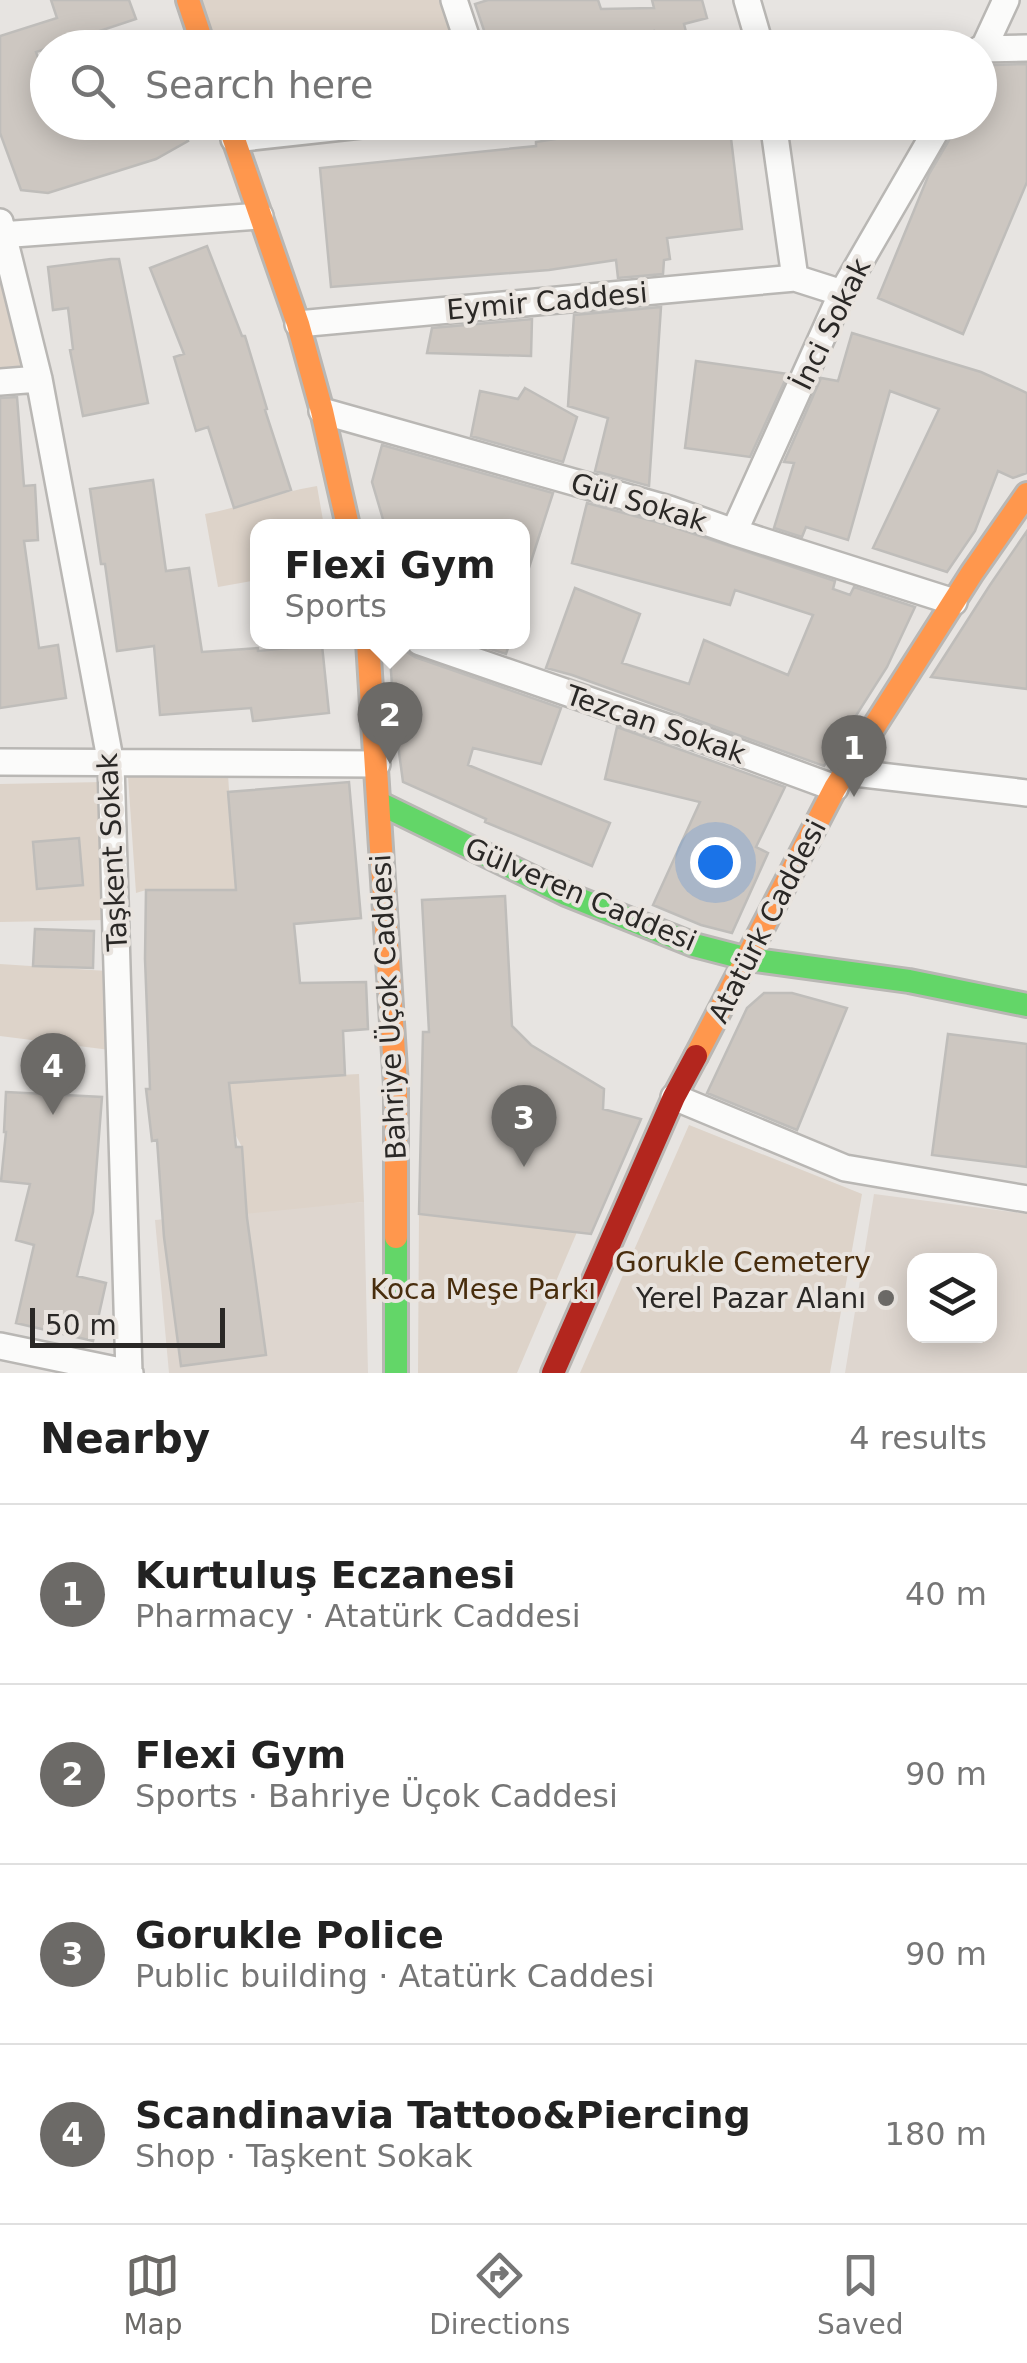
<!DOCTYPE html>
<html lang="en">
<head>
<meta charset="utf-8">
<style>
	body { margin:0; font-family:"DejaVu Sans",sans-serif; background:#f2f2f2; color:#222 }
	.controls { position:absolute; right:30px; bottom:30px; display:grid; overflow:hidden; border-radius:20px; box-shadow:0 5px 25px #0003 }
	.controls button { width:90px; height:90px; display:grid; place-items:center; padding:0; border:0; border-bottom:2px solid #e0e0e0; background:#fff; color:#222; font:50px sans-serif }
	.scale { position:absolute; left:30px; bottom:25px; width:195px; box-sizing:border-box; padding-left:10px; border:5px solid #2a2826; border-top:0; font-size:28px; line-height:35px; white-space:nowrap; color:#2a2826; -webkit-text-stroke:8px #e9e4df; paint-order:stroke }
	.you { position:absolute; left:715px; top:862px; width:35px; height:35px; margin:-25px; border:8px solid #fff; border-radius:50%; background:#1a73e8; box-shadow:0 0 0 15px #1a73e833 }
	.badge { display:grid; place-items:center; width:65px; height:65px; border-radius:50%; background:#6c6a67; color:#fff; font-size:32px; font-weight:700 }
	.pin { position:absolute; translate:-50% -82px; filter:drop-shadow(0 2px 5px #0008) }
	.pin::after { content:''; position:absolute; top:52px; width:35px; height:30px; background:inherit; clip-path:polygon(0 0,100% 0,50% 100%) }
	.popup { position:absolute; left:250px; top:519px; width:280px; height:130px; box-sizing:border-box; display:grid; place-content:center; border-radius:20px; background:#fff; filter:drop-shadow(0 2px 8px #0005); font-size:32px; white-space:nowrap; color:#767676 }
	.popup b { font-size:38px; color:#222 }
	.popup::after { content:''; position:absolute; left:50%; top:100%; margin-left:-20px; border:20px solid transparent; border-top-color:#fff }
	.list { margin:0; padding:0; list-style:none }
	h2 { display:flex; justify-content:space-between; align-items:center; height:130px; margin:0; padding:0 40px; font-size:42px }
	h2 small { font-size:32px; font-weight:400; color:#767676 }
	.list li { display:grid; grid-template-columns:65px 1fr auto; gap:30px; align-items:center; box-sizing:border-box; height:180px; padding:0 40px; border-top:2px solid #e0e0e0 }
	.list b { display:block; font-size:38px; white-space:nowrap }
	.list p { margin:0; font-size:32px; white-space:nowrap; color:#767676 }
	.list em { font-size:32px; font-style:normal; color:#767676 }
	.icon { flex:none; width:55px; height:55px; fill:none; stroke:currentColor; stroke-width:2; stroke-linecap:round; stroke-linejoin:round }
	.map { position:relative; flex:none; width:1027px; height:1373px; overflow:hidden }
	.search { position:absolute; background:#fff; box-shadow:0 5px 25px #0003; left:30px; right:30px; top:30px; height:110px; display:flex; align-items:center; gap:25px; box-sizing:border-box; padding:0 35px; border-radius:55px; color:#767676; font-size:38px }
	.sheet { height:850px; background:#fff }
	nav { display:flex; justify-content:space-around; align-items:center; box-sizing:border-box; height:140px; border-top:2px solid #e0e0e0; background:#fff; font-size:28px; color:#767676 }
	nav a { display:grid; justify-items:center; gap:5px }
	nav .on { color:#6c6a67 }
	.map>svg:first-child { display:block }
</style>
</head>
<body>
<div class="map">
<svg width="1027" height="1373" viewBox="0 0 1027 1373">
	<rect width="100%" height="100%" fill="#e7e4e1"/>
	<path fill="#ded6cf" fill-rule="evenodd" d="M874 1194 1027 1214V1373H845ZM914 1260H990V1336H914Z
		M364 1202 368 1373H169L155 1220Z"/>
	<path fill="#ddd3c9" d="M188 0H454L470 47H204Z
		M0 241 32 374 0 376Z
		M317 486 324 526H258L257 580 218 587 205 514C243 507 279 492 317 486Z
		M228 775 236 891 146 890 136 893 128 776Z
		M104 782 107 920 0 922V784Z
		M0 964 107 971 110 1050 0 1036Z
		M359 1074 364 1202 244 1214 246 1198 242 1147 234 1132 228 1081Z
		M689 1125 862 1194 830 1373H580Z
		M419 1214 577 1232 517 1373H418Z"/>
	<path fill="#cdc7c1" stroke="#bfbdba" stroke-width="2.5" d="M51 0H129L136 19 36 52 48 87V122H177L188 141 156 159 48 193 21 190 0 133V36L57 18Z
		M488 0H598L601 9 654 8 652 0H702L707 18 684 24 688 40 663 48H659L654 31 609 48H490L475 4Z
		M1027 64V182L963 334 878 298 929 174 955 130 957 122H980V72L988 70 993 65Z
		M664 122H729L742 229 667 238 670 259 664 260 663 274 618 278 616 260 549 270 331 287 320 168 536 146V142Z
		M207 246 242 336H245L267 409 265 410 291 490 234 508 208 427 196 431 174 357 184 354 150 268Z
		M111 259H119L148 403 83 416 70 350 73 349 68 308 53 310 48 267Z
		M661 307 649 486 595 471 608 418 568 406 574 315Z
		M532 319 531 356 427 353 432 328Z
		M852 333 981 372 1027 393V473L1013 478 998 471 975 531 947 572 873 548 939 409 890 391 848 540 806 527 802 537 774 528 794 463 784 462 821 378 838 381Z
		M696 361 788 374 750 457 685 448Z
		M525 388 577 417 563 462 471 436 480 391 518 399Z
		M17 397 24 486 35 485 38 540 24 541 39 648 58 645 66 698 0 708V398Z
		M382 445 553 493 527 574H522V526H385L372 482Z
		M153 480 166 571 189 568 202 652 258 648V651L322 645 329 713 253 721 251 708 160 715 154 646 117 651 105 564H101L90 489Z
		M587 503 664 524 835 581 833 589 850 595 854 587 915 607 887 667 824 766 572 675 546 668 575 588 640 614 622 663 689 684 704 640 788 675 813 615 735 590 730 605 572 563Z
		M1027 531V689L931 677 990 585Z
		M389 642H404L407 652 415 657 561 708 541 764 473 748 468 765 610 823 592 866 485 822 486 819 403 782 394 715Z
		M468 642H510L506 654Z
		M617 727 785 787 756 847 768 853 732 933 701 925 653 905 700 802 605 779Z
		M349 782 361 918 294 924 300 983 366 982 368 1029 343 1031 345 1075 229 1083 236 1147H242L247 1218 266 1355 181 1366 164 1237 157 1140 152 1141 146 1089H150L145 959 146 890H236L228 792Z
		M79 838 83 885 37 889 33 842Z
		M505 896 512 1026 531 1045 604 1089 603 1109 641 1119 591 1234 419 1214 423 1032H429L422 900Z
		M35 929 94 931 93 968 33 966Z
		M764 993H792L847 1008 797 1130 707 1093 747 1008Z
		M948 1034 1027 1044V1167L932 1155Z
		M6 1092 102 1097 93 1212 77 1276 106 1283 93 1341 16 1323 34 1245 16 1240 30 1184 1 1181 6 1132H4Z"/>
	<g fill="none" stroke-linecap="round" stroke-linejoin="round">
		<g stroke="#b9b7b4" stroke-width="30">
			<path id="street" d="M454 0 470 48
				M747 0 761 48
				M980 49 1027 48
				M980 56 1006 0
				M234 139 388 122
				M0 222 39 379 111 764 129 1373
				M0 235 260 216
				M795 278 842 293
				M298 324 795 278 773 122
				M0 382 39 379
				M322 411 669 509 734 532 954 602
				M734 532 842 293 941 122
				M420 642 713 743 835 788
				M0 762 377 764
				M846 772 1027 793
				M674 1097 845 1168 1027 1199
				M0 1346 130 1373"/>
		</g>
		<g stroke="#b9b7b4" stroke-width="28">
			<path id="fast" d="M379 803 566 894 694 945 748 959 909 981 1027 1005
				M396 1237V1373"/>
		</g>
		<g stroke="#b9b7b4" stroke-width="28">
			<path id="slow" d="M188 0 204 48
				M228 122 298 324 322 411 348 526
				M368 642 396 1086V1237
				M696 1056 835 788 972 573 1027 494"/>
		</g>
		<g stroke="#b9b7b4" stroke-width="28">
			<path id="jam" d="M553 1373 674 1097 696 1056"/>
		</g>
		<use href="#street" stroke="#fbfbfa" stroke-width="25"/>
		<use href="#fast" stroke="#63d668" stroke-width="22"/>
		<use href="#slow" stroke="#ff974d" stroke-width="22"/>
		<use href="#jam" stroke="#b3261e" stroke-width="22"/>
	</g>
	<circle fill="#6c6a67" stroke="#e9e4df" stroke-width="4" cx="886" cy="1298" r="10"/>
	<g text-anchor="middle" stroke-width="8" stroke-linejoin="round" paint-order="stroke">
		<g font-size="28" fill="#2a2826" stroke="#e9e4df">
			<text transform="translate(547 301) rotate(-5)" y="10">Eymir Caddesi</text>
			<text transform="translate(831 324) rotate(-64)" y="10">İnci Sokak</text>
			<text transform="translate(639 502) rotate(17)" y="10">Gül Sokak</text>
			<text transform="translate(656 724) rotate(19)" y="10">Tezcan Sokak</text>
			<text transform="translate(112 852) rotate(-93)" y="10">Taşkent Sokak</text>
			<text transform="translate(581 894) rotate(23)" y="10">Gülveren Caddesi</text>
			<text transform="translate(767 921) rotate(-63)" y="10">Atatürk Caddesi</text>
			<text transform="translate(388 1007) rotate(-93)" y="10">Bahriye Üçok Caddesi</text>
		</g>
		<g font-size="28" fill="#482d0d" stroke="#e9e4df">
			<text x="743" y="1272">Gorukle Cemetery</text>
			<text x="483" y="1299">Koca Meşe Parkı</text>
		</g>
		<g font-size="28" fill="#2a2826" stroke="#e9e4df" text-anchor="end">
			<text x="866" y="1308">Yerel Pazar Alanı</text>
		</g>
	</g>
</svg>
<div class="controls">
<button><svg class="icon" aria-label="layers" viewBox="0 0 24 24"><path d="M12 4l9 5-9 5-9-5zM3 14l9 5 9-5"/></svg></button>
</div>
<div class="scale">50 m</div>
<div class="you"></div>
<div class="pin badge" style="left:854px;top:797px">1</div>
<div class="pin badge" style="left:390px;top:764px">2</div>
<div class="popup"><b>Flexi Gym</b>Sports</div>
<div class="pin badge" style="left:524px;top:1167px">3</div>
<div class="pin badge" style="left:53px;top:1115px">4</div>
<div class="search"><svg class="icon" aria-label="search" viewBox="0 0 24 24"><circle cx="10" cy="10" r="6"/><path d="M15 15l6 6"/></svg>Search here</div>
</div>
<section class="sheet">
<h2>Nearby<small>4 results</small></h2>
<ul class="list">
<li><span class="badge">1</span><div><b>Kurtuluş Eczanesi</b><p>Pharmacy · Atatürk Caddesi</p></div><em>40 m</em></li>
<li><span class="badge">2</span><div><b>Flexi Gym</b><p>Sports · Bahriye Üçok Caddesi</p></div><em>90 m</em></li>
<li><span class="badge">3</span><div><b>Gorukle Police</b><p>Public building · Atatürk Caddesi</p></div><em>90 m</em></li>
<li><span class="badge">4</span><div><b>Scandinavia Tattoo&amp;Piercing</b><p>Shop · Taşkent Sokak</p></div><em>180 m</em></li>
</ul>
</section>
<nav>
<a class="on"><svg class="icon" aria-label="map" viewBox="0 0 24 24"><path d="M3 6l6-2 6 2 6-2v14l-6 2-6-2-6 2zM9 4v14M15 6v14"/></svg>Map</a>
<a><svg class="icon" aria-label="directions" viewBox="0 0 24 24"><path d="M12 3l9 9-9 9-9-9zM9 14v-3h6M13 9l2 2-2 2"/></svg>Directions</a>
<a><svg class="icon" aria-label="saved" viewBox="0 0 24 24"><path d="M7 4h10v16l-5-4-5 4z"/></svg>Saved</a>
</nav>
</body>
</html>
